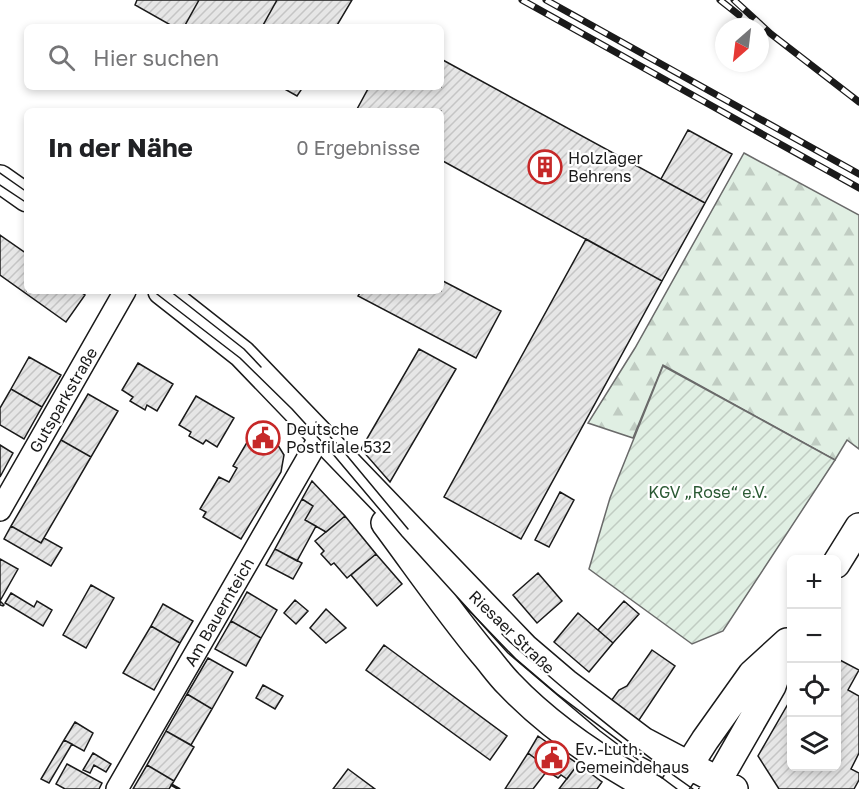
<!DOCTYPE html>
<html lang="de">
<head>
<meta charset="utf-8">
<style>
	body { margin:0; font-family:"Golos Text",sans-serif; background:#f6f6f6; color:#202124 }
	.controls { position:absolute; right:18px; bottom:18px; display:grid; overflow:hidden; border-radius:9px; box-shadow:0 3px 9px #0003 }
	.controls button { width:54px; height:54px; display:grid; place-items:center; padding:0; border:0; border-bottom:2px solid #e0e0e0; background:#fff; color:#202124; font:30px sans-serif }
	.compass { position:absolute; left:715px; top:18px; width:54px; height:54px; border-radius:50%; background:#fff; box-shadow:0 3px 9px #0003; rotate:208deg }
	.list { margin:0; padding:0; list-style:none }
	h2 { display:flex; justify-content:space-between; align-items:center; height:78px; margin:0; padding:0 24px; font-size:26px }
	h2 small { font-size:20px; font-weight:400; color:#757577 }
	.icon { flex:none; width:33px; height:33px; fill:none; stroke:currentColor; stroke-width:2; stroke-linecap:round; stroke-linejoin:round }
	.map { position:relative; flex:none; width:859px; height:789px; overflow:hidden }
	.search { position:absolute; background:#fff; box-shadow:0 3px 9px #0003; left:24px; top:24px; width:420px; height:66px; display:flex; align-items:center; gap:15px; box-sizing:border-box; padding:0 21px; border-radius:9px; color:#757577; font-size:22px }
	.panel { position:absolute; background:#fff; box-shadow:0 3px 9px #0003; left:24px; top:108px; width:420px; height:186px; border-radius:9px }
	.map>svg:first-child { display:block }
</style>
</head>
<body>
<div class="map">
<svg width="859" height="789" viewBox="0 0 859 789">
	<defs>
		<pattern id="forest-firs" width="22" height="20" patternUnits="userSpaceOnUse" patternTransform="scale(1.5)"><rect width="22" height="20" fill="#e0efe3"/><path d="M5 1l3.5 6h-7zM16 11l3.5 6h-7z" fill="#c0ccc2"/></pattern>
		<pattern id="garden-furrows" width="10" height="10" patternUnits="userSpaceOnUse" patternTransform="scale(1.5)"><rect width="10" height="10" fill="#e0efe3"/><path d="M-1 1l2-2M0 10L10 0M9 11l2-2" fill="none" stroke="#c0ccc2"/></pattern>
		<pattern id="building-hatch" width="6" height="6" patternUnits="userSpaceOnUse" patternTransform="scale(1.5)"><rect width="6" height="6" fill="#e6e6e6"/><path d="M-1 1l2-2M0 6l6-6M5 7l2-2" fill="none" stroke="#c5c5c5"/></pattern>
	</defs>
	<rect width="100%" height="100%" fill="#fff"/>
	<path fill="url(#forest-firs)" stroke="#6a6a6a" stroke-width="1.5" d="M744 153 859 215V449L847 440 835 460 663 365 633 438 588 423 635 348Z"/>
	<path fill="url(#garden-furrows)" stroke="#6a6a6a" stroke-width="1.5" d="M663 366 835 460 723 631 692 644 589 569 610 498Z"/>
	<path fill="url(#building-hatch)" stroke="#1a1a1a" stroke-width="1.5" d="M137 0H199L184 27H174L135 5Z
		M199 0H277L262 27H184Z
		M277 0H352L336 27H262Z
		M441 59 705 203 662 281 441 160V111H356L369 87H441Z
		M281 87H303L297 96Z
		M688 130 732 154 705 203 661 179Z
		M0 235 27 254V291H79L85 295 66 322 0 275Z
		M586 239 662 281 521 539 444 497Z
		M441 280 501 311 476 358 358 296 361 291H441Z
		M419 349 456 369 390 482 361 449Z
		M29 357 61 375 42 407 11 389Z
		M138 363 173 384 157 411 147 405 145 410 130 401 133 397 122 390Z
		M11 389 42 407 24 439 0 425V408Z
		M88 394 118 411 91 457 61 440Z
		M196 396 234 418 217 447 206 440 203 444 189 436 191 432 179 425Z
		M262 426 276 442 284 455 281 472 241 539 203 517 206 512 200 509 219 477 229 482 237 468 233 466 249 439 254 442Z
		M61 440 91 457 41 543 11 526Z
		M0 445 13 453 0 477Z
		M312 481 345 516 326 532 305 520 313 506 302 499Z
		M560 492 574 500 549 547 535 540Z
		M302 499 313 506 305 520 316 526 297 561 275 549Z
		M345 516 376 554 347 578 334 563 331 565 321 554 324 551 315 541Z
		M11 526 41 543 44 538 62 548 51 566 4 539Z
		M275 549 302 563 293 579 266 565Z
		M376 554 402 584 377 606 351 575Z
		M0 559 18 569 0 601 4 605 3 606 0 605Z
		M538 573 562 601 537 623 513 595Z
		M91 585 114 598 86 648 63 635Z
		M247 592 277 610 261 638 231 621Z
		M11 593 34 607 37 601 52 610 43 626 5 603Z
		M295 600 308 611 296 624 284 613Z
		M624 601 639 614 613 643 598 630Z
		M163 604 193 621 180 643 151 626Z
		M326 609 346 628 326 643 310 628Z
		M578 613 613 643 589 672 554 642Z
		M231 621 261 638 246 666 215 649Z
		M151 626 180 643 154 690 123 673Z
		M384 645 507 736 490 760 366 670Z
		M652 650 675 666 639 720 611 701 619 690 627 686Z
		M208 658 233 672 212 709 187 694Z
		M836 658 859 670 848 690 859 696V753L851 769 859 773V780L854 789H779L758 756 792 697V766H836Z
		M263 685 283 696 275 709 256 698Z
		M187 694 212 709 191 745 166 731Z
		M75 722 93 733 84 751 64 740Z
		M166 731 194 747 174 781 147 765Z
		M538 736 578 764 567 779 561 775 558 778 547 771 548 768 528 753Z
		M64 740 72 744 49 783 41 779Z
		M93 753 111 764 106 772 94 765 90 773 83 770Z
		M528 753 548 768 547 771 533 789H505Z
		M67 764 102 783 99 789H65L56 784Z
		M578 764 602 782 597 789H559Z
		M147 765 174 781 169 789H133Z
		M348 769 375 789H333Z"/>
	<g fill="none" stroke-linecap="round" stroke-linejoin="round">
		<g stroke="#1a1a1a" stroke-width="24">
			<path id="minor" d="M0 510 125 291
				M117 789 321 435"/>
		</g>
		<g stroke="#1a1a1a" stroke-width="30">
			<path id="major" d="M0 179 27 198
				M162 291 242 354 525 648 566 683 643 741 734 789
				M385 523C417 566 448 611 482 652 491 662 499 674 509 684 549 726 601 761 653 789
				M836 564 859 527
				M672 789 689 765 705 740 752 674 787 642
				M713 789 772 686 786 646"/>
		</g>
		<use href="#minor" stroke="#fff" stroke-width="21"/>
		<use href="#major" stroke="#fff" stroke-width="27"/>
		<path stroke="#1a1a1a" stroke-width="1.5" d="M0 173 27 192
			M0 185 27 203
			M153 291 240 358 292 409 332 453 402 536 508 653 600 731 677 789
			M170 291 244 349 261 367
			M316 422 339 446 408 529
			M502 634 510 642C569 694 628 744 693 789"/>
		<g stroke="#1a1a1a" stroke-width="7">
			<path id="rail" d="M522 0 859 188
				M546 0 859 174
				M720 0 739 15
				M734 0 771 34 859 102"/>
		</g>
		<use href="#rail" stroke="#fff" stroke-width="4.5" stroke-dasharray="14" stroke-linecap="butt"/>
		<path stroke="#1a1a1a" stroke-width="3" d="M172 785 179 789"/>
	</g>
	<defs>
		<g id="building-ring" transform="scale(1.725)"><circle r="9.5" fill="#fff" stroke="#c62828" stroke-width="1.5"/><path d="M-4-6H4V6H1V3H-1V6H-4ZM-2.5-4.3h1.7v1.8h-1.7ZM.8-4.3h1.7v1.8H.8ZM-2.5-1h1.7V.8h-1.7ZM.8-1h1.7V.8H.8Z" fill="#c62828"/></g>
		<g id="civic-ring" transform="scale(1.725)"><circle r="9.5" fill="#fff" stroke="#c62828" stroke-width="1.5"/><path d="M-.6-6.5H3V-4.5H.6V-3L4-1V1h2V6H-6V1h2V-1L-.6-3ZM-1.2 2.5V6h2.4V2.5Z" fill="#c62828"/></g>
	</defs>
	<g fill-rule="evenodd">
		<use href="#building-ring" x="545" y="167"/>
		<use href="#civic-ring" x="263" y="438"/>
		<use href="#civic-ring" x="552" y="758"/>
	</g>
	<g text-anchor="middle" stroke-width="4.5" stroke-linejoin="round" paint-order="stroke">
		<g font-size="16" fill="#1a1a1a" stroke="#fff" text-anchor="start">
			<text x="568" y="164">Holzlager<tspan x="568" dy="18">Behrens</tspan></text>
			<text x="286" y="435">Deutsche<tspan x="286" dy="18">Postfilale 532</tspan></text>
			<text x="575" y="755">Ev.-Luth.<tspan x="575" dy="18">Gemeindehaus</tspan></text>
		</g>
		<g font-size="16" fill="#1a1a1a" stroke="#fff">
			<text transform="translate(63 400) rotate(-60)" y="6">Gutsparkstraße</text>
			<text transform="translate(219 612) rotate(-60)" y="6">Am Bauernteich</text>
			<text transform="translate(512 632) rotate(44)" y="6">Riesaer Straße</text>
		</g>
		<g font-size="16" fill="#2b5a34" stroke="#fff">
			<text x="708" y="498">KGV „Rose“ e.V.</text>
		</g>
	</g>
</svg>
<div class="controls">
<button>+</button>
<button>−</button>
<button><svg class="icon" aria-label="locate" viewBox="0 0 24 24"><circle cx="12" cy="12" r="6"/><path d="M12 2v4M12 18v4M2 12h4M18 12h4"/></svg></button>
<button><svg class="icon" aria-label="layers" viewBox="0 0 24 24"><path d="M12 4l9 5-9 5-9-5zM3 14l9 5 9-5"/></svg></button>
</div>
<svg class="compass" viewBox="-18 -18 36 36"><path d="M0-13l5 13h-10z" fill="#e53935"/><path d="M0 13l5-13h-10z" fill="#757577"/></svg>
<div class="search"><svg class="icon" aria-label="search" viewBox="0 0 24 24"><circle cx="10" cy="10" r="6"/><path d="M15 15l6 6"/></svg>Hier suchen</div>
<section class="panel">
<h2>In der Nähe<small>0 Ergebnisse</small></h2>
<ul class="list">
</ul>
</section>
</div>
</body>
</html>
